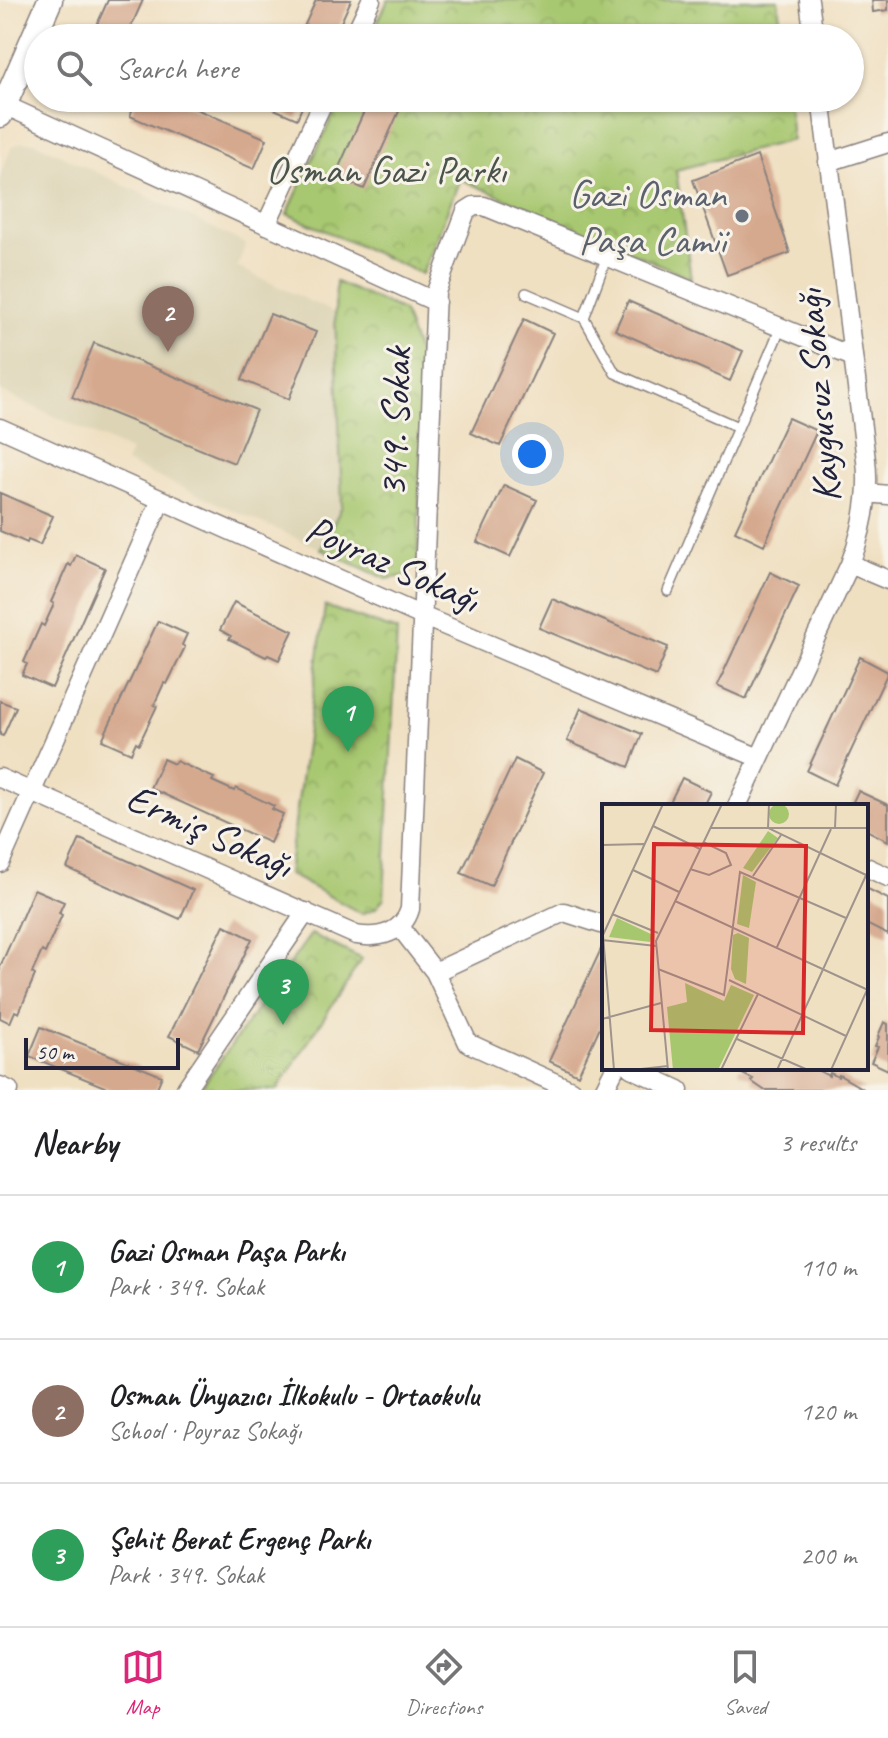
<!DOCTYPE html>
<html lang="en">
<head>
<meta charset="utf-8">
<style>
	body { margin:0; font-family:Caveat,sans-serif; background:#f6f6f6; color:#202124 }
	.scale { position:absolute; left:24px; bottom:20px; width:156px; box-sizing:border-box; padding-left:8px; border:4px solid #22223b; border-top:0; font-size:22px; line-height:28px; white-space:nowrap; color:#22223b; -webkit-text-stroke:6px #f7f3e8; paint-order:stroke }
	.you { position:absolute; left:532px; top:454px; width:28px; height:28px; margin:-20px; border:6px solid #fff; border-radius:50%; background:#1a73e8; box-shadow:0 0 0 12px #1a73e833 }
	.badge { display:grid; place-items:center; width:52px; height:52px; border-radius:50%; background:#db2777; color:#fff; font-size:26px; font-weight:700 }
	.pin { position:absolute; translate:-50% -66px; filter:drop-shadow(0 2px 4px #0008) }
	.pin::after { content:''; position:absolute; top:42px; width:28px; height:24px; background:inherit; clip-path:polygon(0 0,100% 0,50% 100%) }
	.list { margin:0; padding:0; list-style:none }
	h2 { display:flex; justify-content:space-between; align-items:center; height:104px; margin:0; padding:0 32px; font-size:34px }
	h2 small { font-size:26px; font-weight:400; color:#757577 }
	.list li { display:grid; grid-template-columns:52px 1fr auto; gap:24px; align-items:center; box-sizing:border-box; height:144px; padding:0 32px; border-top:2px solid #e0e0e0 }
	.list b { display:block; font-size:30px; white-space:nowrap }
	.list p { margin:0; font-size:26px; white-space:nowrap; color:#757577 }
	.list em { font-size:26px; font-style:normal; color:#757577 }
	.icon { flex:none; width:44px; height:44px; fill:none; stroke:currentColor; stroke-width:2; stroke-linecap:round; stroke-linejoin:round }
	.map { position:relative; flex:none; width:888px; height:1090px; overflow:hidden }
	.search { position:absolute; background:#fff; box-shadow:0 2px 6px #0004; left:24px; right:24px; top:24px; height:88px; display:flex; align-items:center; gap:20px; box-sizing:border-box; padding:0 28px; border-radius:44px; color:#757577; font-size:30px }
	.sheet { height:536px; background:#fff }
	nav { display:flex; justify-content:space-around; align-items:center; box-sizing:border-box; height:112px; border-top:2px solid #e0e0e0; background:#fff; font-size:22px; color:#757577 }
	nav a { display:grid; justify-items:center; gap:4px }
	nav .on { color:#db2777 }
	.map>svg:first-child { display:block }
</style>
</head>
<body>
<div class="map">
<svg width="888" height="1090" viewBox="0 0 888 1090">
	<defs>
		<pattern id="park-crowns" width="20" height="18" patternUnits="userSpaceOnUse" patternTransform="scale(2)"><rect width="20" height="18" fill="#a7c76f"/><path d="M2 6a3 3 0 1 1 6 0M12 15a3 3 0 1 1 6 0" fill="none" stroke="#8fab61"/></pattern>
	</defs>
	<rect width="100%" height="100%" fill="#f7f3e8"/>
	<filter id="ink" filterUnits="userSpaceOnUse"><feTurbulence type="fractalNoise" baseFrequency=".0125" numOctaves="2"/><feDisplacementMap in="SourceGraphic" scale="16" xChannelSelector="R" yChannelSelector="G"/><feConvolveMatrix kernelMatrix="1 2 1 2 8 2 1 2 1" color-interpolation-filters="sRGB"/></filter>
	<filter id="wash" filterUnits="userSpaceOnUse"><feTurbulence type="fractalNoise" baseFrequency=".006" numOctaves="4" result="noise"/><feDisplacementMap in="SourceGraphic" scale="32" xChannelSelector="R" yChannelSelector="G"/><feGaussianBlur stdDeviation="1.8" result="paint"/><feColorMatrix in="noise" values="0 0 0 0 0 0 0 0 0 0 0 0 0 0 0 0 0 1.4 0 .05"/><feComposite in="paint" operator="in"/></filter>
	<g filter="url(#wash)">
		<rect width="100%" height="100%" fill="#f0e0c2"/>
		<path fill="#ddd4b5" d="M23 142H34L246 244 237 267 335 313 342 506 321 549 126 463 130 451 0 391V175L12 147Z"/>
		<path fill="url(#park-crowns)" stroke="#647455" stroke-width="2" d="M388 0H778L782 38H370Z
			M341 98H788L792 140 676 170 691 278 460 179 422 274 287 214Z
			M336 282 403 311 422 364 418 563 404 576 386 579 321 549 342 506 335 313Z
			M325 606 397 631 384 898 376 908 362 914 288 874Z
			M311 934 362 959 277 1090H199Z"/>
		<g id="blocks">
			<path fill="#d5a98e" d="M108 0H143L126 38H91Z
				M316 0H351L334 38H299Z
				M872 0H888V10L873 12Z
				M137 98H170L267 139 254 169 130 116Z
				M271 98H306L297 119 267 106Z
				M370 98H405L364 189 335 176Z
				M757 156 790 253 727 275 693 180Z
				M628 301 743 351 730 381 615 330Z
				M270 314 316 332 289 399 242 380Z
				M524 319 553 333 500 446 471 433Z
				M94 343 256 410 234 463 72 397Z
				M788 418 817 431 764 545 735 531Z
				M504 485 537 500 510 557 477 542Z
				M0 493 53 516 40 545 28 540 27 543 0 531Z
				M76 555 105 568 52 688 22 675 27 664 24 662 41 624 44 626 54 604 51 602 68 564 71 566Z
				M770 572 799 586 746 699 717 686Z
				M552 599 668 647 656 676 539 628Z
				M234 602 293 631 279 660 268 655 266 657 229 639 231 636 220 630Z
				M158 621 187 634 182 645 185 647 167 684 164 683 154 705 157 706 139 744 136 742 131 753 102 740Z
				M860 657 888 672 835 785 807 771Z
				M0 701 16 707 3 736 0 735Z
				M581 708 642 734 629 767 567 741Z
				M163 759 174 764 176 761 214 778 212 781 234 791 236 788 274 806 272 809 283 814 270 843 150 788Z
				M515 759 543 773 491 886 461 873Z
				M682 778 711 792 704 806H668Z
				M858 791 888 805V841L866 830V806H851Z
				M80 839 193 890 180 919 67 868Z
				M866 888 888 899V935L866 924Z
				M34 889 64 902 59 913 62 915 45 953 42 951 32 973 35 975 19 1013 15 1011 10 1023 0 1018V967Z
				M224 925 252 939 198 1050 169 1036Z
				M602 947 604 948V1018L578 1075 549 1061Z
				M884 1022 888 1024V1070L871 1062 878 1047 875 1046 879 1037 878 1036Z
				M41 1027 162 1076 156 1090H112L29 1056Z
				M739 1068H813L829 1076 830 1073 838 1077 839 1075 865 1090H764L751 1081 753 1079 738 1072Z"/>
		</g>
	</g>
	<g filter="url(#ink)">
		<use href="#blocks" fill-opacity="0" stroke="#89817e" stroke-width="2"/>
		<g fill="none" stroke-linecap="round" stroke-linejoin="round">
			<g stroke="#89817e" stroke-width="12">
				<path id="lane" d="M607 256 584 318 615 373 738 427
					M526 293 584 318
					M668 591 781 327"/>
			</g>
			<g stroke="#89817e" stroke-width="21">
				<path id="street" d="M809 0 814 38
					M353 38 371 0
					M0 103 436 302
					M828 162 888 143
					M266 225 325 98
					M0 428 422 616 759 758
					M867 493 888 495
					M850 564 888 580
					M0 778 356 935C379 939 403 933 410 909L436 292 466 211 474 206H484L853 357
					M737 806 850 564C863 530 870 496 866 460L821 98
					M0 863 161 500
					M866 867 888 877
					M400 927 435 972
					M631 1068 679 1090
					M0 1086 9 1090
					M185 1090 306 912
					M571 1090 468 1043 435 972 564 912 604 925
					M604 1090 615 1068"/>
			</g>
			<g stroke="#89817e" stroke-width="27">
				<path id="secondary" d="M0 115 50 0"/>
			</g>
			<use href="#lane" stroke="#fff" stroke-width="9"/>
			<use href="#street" stroke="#fff" stroke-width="18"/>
			<use href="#secondary" stroke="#fff" stroke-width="24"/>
		</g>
	</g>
	<circle fill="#6b7280" stroke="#f7f3e8" stroke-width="3" cx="742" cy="216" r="8"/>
	<g text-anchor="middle" stroke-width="6" stroke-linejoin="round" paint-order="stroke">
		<g font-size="40" fill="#4a544b" stroke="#f7f3e8">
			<text x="386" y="183">Osman Gazi Parkı</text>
		</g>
		<g font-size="40" fill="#5b616d" stroke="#f7f3e8" text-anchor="end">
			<text x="726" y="207">Gazi Osman<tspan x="726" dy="46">Paşa Camii</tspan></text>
		</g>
		<g font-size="40" fill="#22223b" stroke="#f7f3e8">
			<text transform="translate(817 396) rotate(-95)" y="14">Kaygusuz Sokağı</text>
			<text transform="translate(394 422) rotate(-88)" y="14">349. Sokak</text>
			<text transform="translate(393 563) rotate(24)" y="14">Poyraz Sokağı</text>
			<text transform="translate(210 830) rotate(24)" y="14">Ermiş Sokağı</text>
		</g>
	</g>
	<g transform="translate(602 804)">
		<rect width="266" height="266" fill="#f0e0c2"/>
		<path d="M15 114 51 131 48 138 7 133Z" fill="#a7c76f"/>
		<path d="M167 10a10 10 0 1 1 20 0a10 10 0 1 1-20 0ZM166 27 176 34 150 68 141 64ZM141 71 154 78 147 124 135 120ZM136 129 147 134 144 180 133 175 129 165 131 131ZM83 179 122 197 129 181 152 191 116 266H71L65 203 85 198Z" fill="#a7c76f"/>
		<path fill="none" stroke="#9e948c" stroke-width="2" d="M167 0 166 24 264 71M51 22 98 45M109 24H266M233 24 234 0M0 41 42 40M88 65 107 71 129 61 124 49 101 38M31 66 77 88M151 72 179 31M73 97 266 186M10 110 56 129M0 136 54 142M175 143 229 25M56 165 122 191 138 68 244 114M127 176 244 232M0 215 59 199M135 235 206 266M12 266 1 131 61 0M30 266 66 262M66 266 54 137 120 0M119 266 156 190M175 266 266 67M229 266 265 186"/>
		<path fill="#d62828" fill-opacity="0.15" stroke="#d62828" stroke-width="4" d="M52 40 204 42 201 229 49 226Z"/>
		<rect width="266" height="266" fill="none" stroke="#22223b" stroke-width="4"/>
	</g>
</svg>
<div class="scale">50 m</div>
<div class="you"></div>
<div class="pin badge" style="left:348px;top:752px;background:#2e9e5b">1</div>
<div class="pin badge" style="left:168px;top:352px;background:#8d6e63">2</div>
<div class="pin badge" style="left:283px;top:1025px;background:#2e9e5b">3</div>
<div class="search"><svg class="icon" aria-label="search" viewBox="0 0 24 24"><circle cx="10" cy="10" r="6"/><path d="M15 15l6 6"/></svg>Search here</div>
</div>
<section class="sheet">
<h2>Nearby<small>3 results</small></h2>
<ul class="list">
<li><span class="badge" style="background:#2e9e5b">1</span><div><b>Gazi Osman Paşa Parkı</b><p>Park · 349. Sokak</p></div><em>110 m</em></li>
<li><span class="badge" style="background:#8d6e63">2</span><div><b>Osman Ünyazıcı İlkokulu - Ortaokulu</b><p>School · Poyraz Sokağı</p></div><em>120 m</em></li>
<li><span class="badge" style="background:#2e9e5b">3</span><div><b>Şehit Berat Ergenç Parkı</b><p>Park · 349. Sokak</p></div><em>200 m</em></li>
</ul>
</section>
<nav>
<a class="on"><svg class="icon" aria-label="map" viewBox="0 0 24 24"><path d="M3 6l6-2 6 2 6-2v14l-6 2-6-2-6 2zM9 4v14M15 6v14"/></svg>Map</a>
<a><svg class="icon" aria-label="directions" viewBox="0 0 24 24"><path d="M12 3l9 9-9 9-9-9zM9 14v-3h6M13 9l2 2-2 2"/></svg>Directions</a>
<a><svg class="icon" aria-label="saved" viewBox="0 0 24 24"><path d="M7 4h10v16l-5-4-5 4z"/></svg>Saved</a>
</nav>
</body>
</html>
